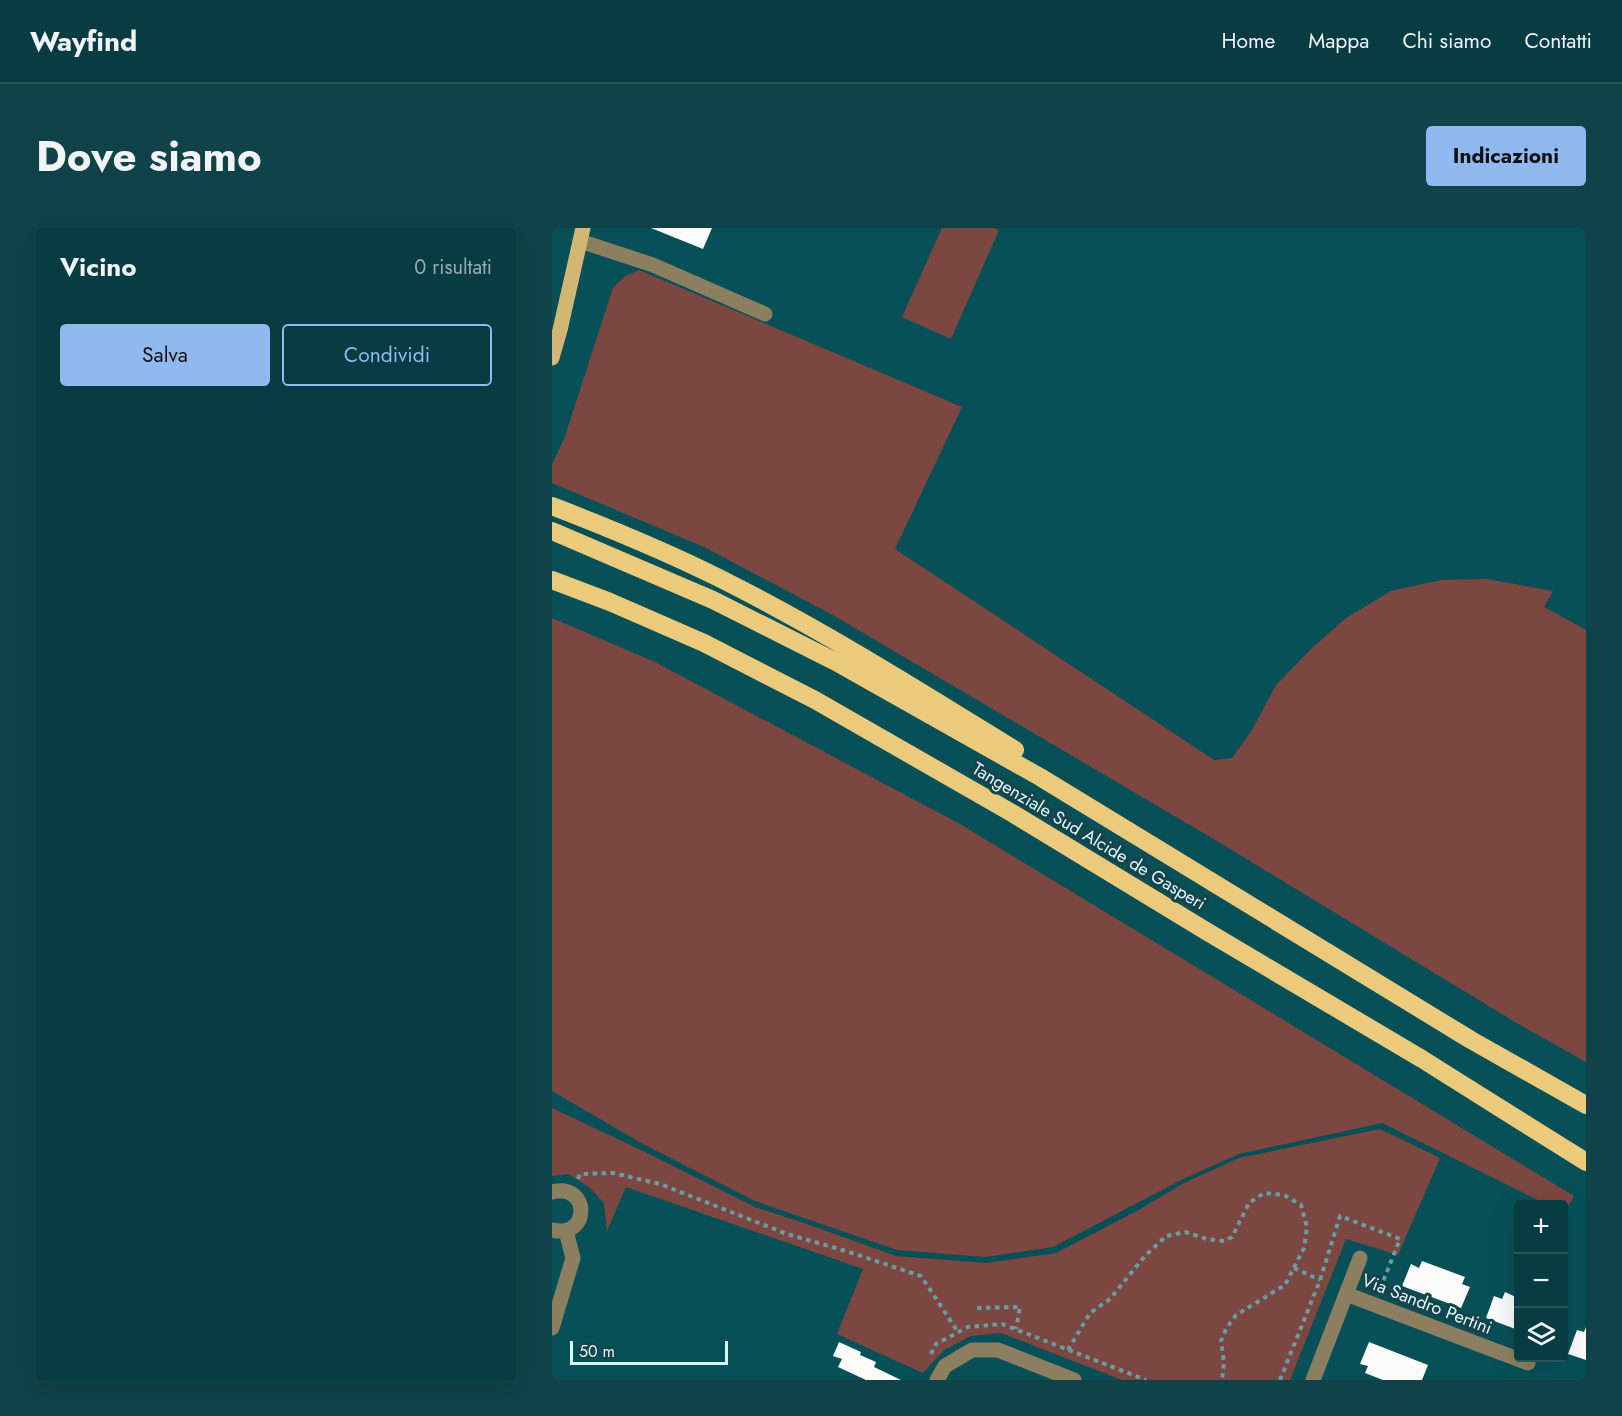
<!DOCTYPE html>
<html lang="it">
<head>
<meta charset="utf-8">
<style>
	body { margin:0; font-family:Jost,sans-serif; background:#0f4349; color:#f1f3f6 }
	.controls { position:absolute; right:18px; bottom:18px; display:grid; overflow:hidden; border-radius:6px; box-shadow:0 6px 24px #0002 }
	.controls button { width:54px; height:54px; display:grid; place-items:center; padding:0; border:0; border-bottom:2px solid #27565b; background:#063c42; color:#f1f3f6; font:30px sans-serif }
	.scale { position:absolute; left:18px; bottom:15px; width:158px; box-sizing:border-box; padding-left:6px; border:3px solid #daf9fe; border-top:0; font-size:16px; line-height:21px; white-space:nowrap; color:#daf9fe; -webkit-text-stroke:4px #174349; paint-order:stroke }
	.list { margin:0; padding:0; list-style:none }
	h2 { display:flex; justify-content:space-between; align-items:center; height:78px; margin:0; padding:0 24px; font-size:26px }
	h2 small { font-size:20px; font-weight:400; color:#98adb2 }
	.actions { display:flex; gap:12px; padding:18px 24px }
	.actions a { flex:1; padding:14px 0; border:2px solid #90b9f0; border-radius:6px; text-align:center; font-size:21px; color:#90b9f0 }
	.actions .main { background:#90b9f0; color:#111 }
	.icon { flex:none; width:33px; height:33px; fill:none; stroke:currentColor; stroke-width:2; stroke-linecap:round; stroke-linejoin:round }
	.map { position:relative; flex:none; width:1034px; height:1152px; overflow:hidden; border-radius:6px }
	header { display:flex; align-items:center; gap:36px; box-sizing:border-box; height:84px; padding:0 30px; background:#063c42; border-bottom:2px solid #27565b }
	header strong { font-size:28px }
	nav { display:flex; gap:33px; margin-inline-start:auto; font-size:21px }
	.intro { display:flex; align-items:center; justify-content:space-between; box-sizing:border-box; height:144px; padding:0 36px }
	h1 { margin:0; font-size:42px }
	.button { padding:15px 27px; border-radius:6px; background:#90b9f0; color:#111; font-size:21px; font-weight:700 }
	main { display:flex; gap:36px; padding:0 36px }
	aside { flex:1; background:#063c42; border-radius:6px; box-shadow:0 6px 24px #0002 }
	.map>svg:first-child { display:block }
</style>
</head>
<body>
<header>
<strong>Wayfind</strong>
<nav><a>Home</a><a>Mappa</a><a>Chi siamo</a><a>Contatti</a></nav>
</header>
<div class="intro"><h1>Dove siamo</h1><a class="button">Indicazioni</a></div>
<main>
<aside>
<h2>Vicino<small>0 risultati</small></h2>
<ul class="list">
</ul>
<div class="actions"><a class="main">Salva</a><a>Condividi</a></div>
</aside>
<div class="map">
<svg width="1034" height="1152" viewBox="0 0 1034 1152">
	<rect width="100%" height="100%" fill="#085058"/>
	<path fill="#7c4741" d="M390 0H442L447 2 399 111 350 89Z
		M87 42 410 179 343 321 662 532 680 530 700 502 724 457 760 420 794 390 839 363 889 352 935 351 1001 363 992 379 1034 402V834L968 797 665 613 279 386 152 319 0 255V236L12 211 61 60 72 49Z
		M0 390 103 434 408 596 1022 968 1012 985 1011 976H994L830 895 687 926 631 951 501 1019 433 1029 345 1022 203 973 91 916 0 863Z
		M0 880 95 925 203 979 258 997 344 1028 434 1035 504 1025 583 984 632 955 687 930 828 901 888 930 846 1027 794 1011 738 1152H570L449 1105 419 1108 392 1122 371 1145 285 1106 311 1041 74 959 55 1003 52 975 37 959 16 946 0 948Z"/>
	<path fill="#fbfbfb" d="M99 0H160L151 21Z
		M870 1033 913 1049 910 1056 918 1059 909 1080 850 1058 859 1036 867 1040Z
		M953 1064 966 1070V1102L934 1090 942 1068 950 1071Z
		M1034 1099V1132L1016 1126 1025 1102 1032 1104Z
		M287 1114 309 1124 308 1127 324 1134 322 1139 349 1152H314L286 1139 290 1131 281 1128Z
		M817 1114 876 1137 870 1152H831L813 1145 816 1138 808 1136Z"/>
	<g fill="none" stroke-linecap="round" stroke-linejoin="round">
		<path stroke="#679da3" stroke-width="4" stroke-dasharray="4.5 4.5" stroke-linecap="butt" d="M26 951 28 946 61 945 108 956 235 1006 294 1023 369 1048 406 1104
			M742 1040 768 1052
			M425 1080 468 1079 464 1101
			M516 1122 538 1085 558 1071 592 1029 614 1008 633 1004 655 1011 672 1013 680 1009 697 975 712 965 732 967 749 977 755 999 752 1020 733 1057 684 1087 674 1101 669 1113 672 1134 670 1152
			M379 1126 384 1116 416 1099 450 1096 594 1152
			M728 1152 768 1052 788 988 848 1011 828 1061"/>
		<path stroke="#8c7f60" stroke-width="15" d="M28 13 101 37 213 86
			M0 964C38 954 39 1011 0 1002
			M794 1066 976 1135
			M0 1100 21 1030 14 1003
			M385 1152 393 1138 420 1122H446L522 1152
			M761 1152 808 1030"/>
		<path stroke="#d1b674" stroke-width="15" d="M0 130 8 102 31 0"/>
		<path stroke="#ebcb7b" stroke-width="18" d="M0 278C57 300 113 323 167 350 269 401 366 462 463 522
			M0 303 161 372 284 434 488 549 919 812 1034 877
			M0 352 58 374 152 415 263 472 460 585 654 703 870 831 1034 934"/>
	</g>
	<g text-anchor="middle" stroke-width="6" stroke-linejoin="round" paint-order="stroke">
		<g font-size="18" fill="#daf9fe" stroke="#174349">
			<text transform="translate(537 608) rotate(31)" y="6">Tangenziale Sud Alcide de Gasperi</text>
			<text transform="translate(875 1076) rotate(21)" y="6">Via Sandro Pertini</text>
		</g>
	</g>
</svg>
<div class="controls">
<button>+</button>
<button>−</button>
<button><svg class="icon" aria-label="layers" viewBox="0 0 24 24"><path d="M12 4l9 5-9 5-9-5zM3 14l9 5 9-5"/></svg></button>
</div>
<div class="scale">50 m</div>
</div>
</main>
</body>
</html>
